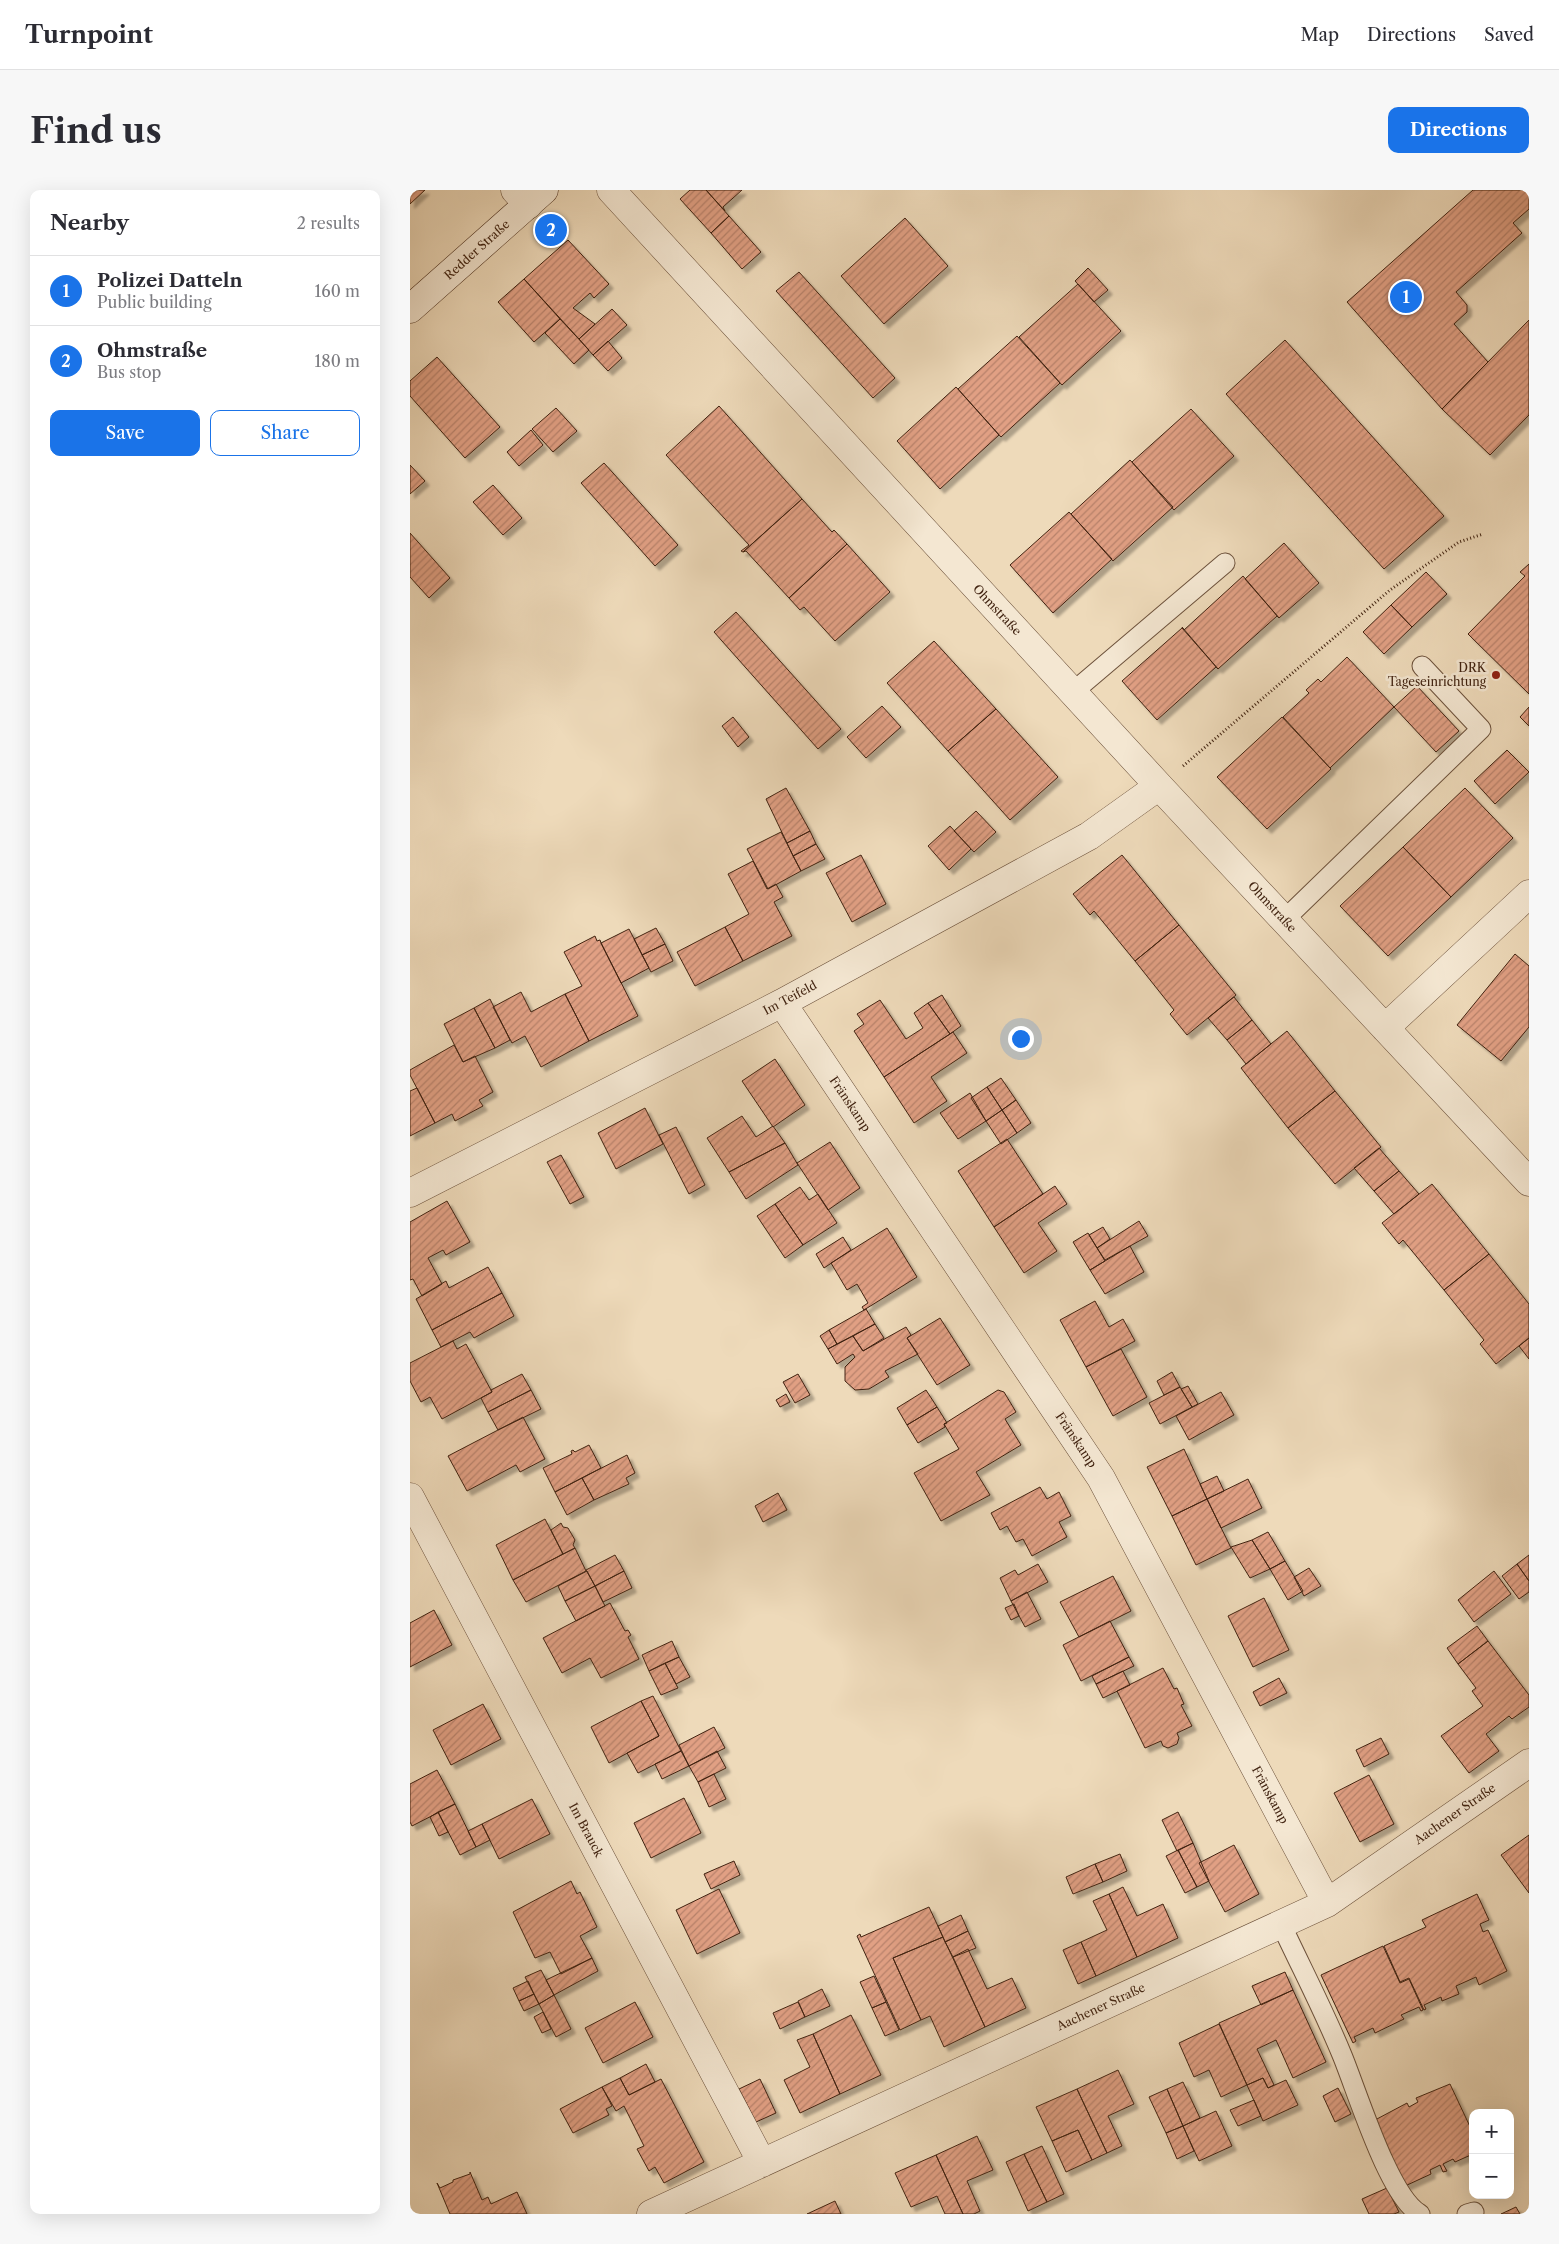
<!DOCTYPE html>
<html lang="en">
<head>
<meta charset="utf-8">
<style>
	body { margin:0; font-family:"Libre Caslon Text",serif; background:#f7f7f7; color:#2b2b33 }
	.controls { position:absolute; right:15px; bottom:15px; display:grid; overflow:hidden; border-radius:10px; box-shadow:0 5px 20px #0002 }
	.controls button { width:45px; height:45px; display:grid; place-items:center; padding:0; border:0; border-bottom:1px solid #e1e1e2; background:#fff; color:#2b2b33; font:25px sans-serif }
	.you { position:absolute; left:610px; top:848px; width:18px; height:18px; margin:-12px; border:4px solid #fff; border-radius:50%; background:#1a73e8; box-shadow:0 0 0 8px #1a73e833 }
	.badge { display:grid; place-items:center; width:32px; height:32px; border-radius:50%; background:#1a73e8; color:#fff; font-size:16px; font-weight:700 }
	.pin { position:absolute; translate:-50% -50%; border:2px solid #fff; box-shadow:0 1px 5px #0006 }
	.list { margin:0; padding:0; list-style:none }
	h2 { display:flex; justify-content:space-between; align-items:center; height:65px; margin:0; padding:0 20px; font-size:21px }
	h2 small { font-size:16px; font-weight:400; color:#7c7c81 }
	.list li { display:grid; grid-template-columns:32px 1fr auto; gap:15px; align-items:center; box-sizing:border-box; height:70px; padding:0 20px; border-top:1px solid #e1e1e2 }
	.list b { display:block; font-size:19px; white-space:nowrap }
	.list p { margin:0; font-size:16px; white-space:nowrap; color:#7c7c81 }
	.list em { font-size:16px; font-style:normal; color:#7c7c81 }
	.actions { display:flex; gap:10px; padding:15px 20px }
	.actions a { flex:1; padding:11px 0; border:1px solid #1a73e8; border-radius:10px; text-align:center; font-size:18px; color:#1a73e8 }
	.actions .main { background:#1a73e8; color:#fff }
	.map { position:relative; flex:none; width:1119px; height:2024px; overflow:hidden; border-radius:10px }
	header { display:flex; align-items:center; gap:30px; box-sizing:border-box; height:70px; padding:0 25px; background:#fff; border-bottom:1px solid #e1e1e2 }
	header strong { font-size:24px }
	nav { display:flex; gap:28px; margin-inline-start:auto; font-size:18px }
	.intro { display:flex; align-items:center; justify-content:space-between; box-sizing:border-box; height:120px; padding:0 30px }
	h1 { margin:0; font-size:35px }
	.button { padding:12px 22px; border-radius:10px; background:#1a73e8; color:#fff; font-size:18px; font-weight:700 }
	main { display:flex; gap:30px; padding:0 30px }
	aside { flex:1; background:#fff; border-radius:10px; box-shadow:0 5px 20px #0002 }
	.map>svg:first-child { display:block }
</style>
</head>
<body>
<header>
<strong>Turnpoint</strong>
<nav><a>Map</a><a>Directions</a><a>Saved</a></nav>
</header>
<div class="intro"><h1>Find us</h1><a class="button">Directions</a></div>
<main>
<aside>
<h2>Nearby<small>2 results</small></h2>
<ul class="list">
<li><span class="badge">1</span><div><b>Polizei Datteln</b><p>Public building</p></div><em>160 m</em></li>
<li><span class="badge">2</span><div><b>Ohmstraße</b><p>Bus stop</p></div><em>180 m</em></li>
</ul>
<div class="actions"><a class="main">Save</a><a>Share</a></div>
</aside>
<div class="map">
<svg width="1119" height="2024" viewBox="0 0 1119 2024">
	<defs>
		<pattern id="building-hatch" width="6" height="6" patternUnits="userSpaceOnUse" patternTransform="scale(1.25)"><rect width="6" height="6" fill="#e1a084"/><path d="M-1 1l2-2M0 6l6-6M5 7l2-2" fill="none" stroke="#b8826b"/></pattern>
		<filter id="shadow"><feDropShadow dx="4.5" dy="4.5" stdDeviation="1" flood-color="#0004"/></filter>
	</defs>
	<rect width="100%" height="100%" fill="#eedaba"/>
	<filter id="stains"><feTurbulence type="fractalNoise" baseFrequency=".004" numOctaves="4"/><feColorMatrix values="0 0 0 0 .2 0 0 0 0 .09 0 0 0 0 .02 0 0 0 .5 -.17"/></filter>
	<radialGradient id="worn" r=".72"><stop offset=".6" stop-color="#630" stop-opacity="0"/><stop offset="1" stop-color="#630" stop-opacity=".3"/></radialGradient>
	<path fill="url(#building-hatch)" stroke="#412311" filter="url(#shadow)" d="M0 0H15L0 14Z
		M280 0H296L319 26 301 43 270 9Z
		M296 0H332L313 17 315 21Z
		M1063 0H1119V19L1103 33 1112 43 1046 102 1057 115V122L1044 134 1078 172 1032 219 937 112Z
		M319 26 351 62 332 79 301 43Z
		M495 28 538 76 474 134 431 86Z
		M158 50 199 94 184 108 180 103 163 118 185 134 169 149 114 89Z
		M678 78 698 100 684 112 665 91Z
		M389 82 485 188 463 208 366 101Z
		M114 89 150 129 124 152 88 112Z
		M668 94 711 141 652 195 609 147Z
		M202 119 217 135 183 165 169 149Z
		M150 129 179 160 164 174 135 143Z
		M1119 130V225L1080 265 1032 219Z
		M607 146 650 193 591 247 548 199Z
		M875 150 1034 326 974 379 816 204Z
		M198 151 212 168 198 181 183 165Z
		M27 167 90 237 55 268 0 206V191Z
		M546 197 589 245 530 299 487 251Z
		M309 216 392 309 333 362 331 361 339 355 256 265Z
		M146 218 167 241 143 262 122 239Z
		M781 219 824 266 764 320 722 272Z
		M121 240 133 255 109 276 97 262Z
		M720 270 763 317 703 371 661 324Z
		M194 273 268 355 245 376 171 293Z
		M0 275 15 291 0 304Z
		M83 295 112 328 93 345 63 312Z
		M392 309 422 342 424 340 437 354 379 408 336 361 333 362Z
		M659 322 702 369 643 423 600 375Z
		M0 343 40 388 19 408 0 387Z
		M874 353 909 393 869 428 835 389Z
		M437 354 480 402 425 451 394 417 390 420 379 408Z
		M1119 374V504L1058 444 1115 386 1110 382Z
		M1016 382 1037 404 1002 437 981 415Z
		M833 386 869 428 867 426 808 479 772 437 774 440Z
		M981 415 1002 437 974 464 953 442Z
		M326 422 431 539 408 559 304 442Z
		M772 438 808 479 806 477 747 530 712 491Z
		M524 451 586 519 538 561 477 493Z
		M937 467 984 517 920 578 873 527 899 503 896 500 908 489 911 492Z
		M1007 496 1049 541 1026 562 984 517Z
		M472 516 491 537 456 568 437 547Z
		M1119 517V536L1110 527Z
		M586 519 648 587 600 630 538 561Z
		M323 527 339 547 328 557 312 536Z
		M872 527 921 579 857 639 807 587Z
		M1097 560 1119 582 1085 614 1064 591Z
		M376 598 400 641 377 653 356 609Z
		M1055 598 1103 648 1041 707 993 657Z
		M566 621 586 642 564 662 544 641Z
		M540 636 561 659 539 680 518 656Z
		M400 641 406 654 383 666 377 653Z
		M371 642 391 681 358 699 337 659Z
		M406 654 415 669 391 681 383 666Z
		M993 657 1041 707 978 766 930 716Z
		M451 665 476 714 442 732 416 683Z
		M712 665 769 735 725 771 684 721 680 725 663 704Z
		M343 671 357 699 366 694 373 707 364 712 382 746 333 771 315 737 339 724 318 684Z
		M769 735 826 805 777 845 760 824 764 820 725 771Z
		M315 737 333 771 285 796 267 762Z
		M246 738 255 754 232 765 224 749Z
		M219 739 239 778 211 793 191 753Z
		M185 746 187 751 190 750 191 753 228 826 179 851 155 804 172 796 154 762Z
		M255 754 263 771 241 782 232 765Z
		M1105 764 1119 776V837L1091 871 1047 835Z
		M111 802 121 822 155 804 179 851 131 877 115 846 102 853 83 817Z
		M532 805 551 836 540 844 518 813Z
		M824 807 842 830 817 850 798 828Z
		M80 809 100 850 85 858 64 818Z
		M470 810 496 849 513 838 504 823 518 813 540 844 474 887 444 841 454 834 447 824Z
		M64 818 85 858 53 872 34 834Z
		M842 830 861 854 836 874 817 850Z
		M877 841 925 901 878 938 831 878Z
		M543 842 557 863 521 887 537 911 504 933 474 887Z
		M44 855 53 872 65 866 83 902 69 910 73 916 45 931 42 924 25 933 0 885V880Z
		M365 869 395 915 363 937 332 891Z
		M591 888 606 910 592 920 577 897Z
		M577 897 592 920 576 931 561 908Z
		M7 898 25 933 0 946V901Z
		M925 901 971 957 925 994 878 938Z
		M560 903 576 931 548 949 530 923Z
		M606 910 621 933 607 943 592 920Z
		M235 918 253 954 206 979 188 943Z
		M592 920 607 943 591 954 576 931Z
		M332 926 346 947 363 936 375 953 319 982 297 948Z
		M266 937 295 995 279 1004 249 945Z
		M597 949 633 1004 584 1037 548 981Z
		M420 952 450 998 418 1020 387 973Z
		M375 953 388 975 336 1009 319 982Z
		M969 958 989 981 964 1001 944 978Z
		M151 965 174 1007 160 1014 137 972Z
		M989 981 1009 1004 984 1024 964 1001Z
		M1022 994 1079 1064 1034 1100 993 1050 989 1054 972 1033Z
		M645 996 657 1014 628 1033 647 1061 614 1083 584 1037Z
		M390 997 399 1010 408 1004 427 1033 393 1055 365 1014Z
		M37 1011 60 1052 36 1065 33 1060 18 1068 32 1094 12 1106 3 1089 0 1090V1032Z
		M365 1014 393 1055 375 1068 347 1026Z
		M729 1031 738 1046 695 1070 687 1058Z
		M693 1037 700 1049 687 1058 679 1045Z
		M477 1038 507 1087 454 1120 452 1117 458 1113 447 1094 437 1100 421 1073Z
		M678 1043 695 1071 680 1080 663 1052Z
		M433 1047 441 1060 414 1078 406 1064Z
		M720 1056 734 1082 695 1104 680 1080Z
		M1079 1064 1119 1114V1148L1086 1174 1070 1154 1074 1150 1034 1100Z
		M78 1077 92 1103 22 1140 6 1109 36 1091 39 1098Z
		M92 1103 104 1126 64 1148 60 1142 31 1157 22 1140Z
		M685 1111 699 1137 713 1129 725 1151 676 1177 650 1130Z
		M456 1119 465 1134 427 1154 419 1140Z
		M530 1128 560 1175 527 1195 497 1148Z
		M465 1134 474 1148 453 1161 443 1146Z
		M496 1137 501 1145 497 1148 508 1164 475 1181 479 1187 459 1199 445 1200 435 1191V1177L445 1167 443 1164 427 1174 418 1159 443 1146 453 1161Z
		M419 1140 427 1154 418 1159 410 1146Z
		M1119 1148V1169L1109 1156Z
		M43 1151 47 1159 56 1154 82 1202 32 1229 20 1207 11 1212 0 1191V1173Z
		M711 1159 737 1207 703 1226 676 1177Z
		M762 1182 770 1197 754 1205 747 1191Z
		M112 1184 121 1200 78 1222 71 1208 82 1202 81 1200Z
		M388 1184 400 1205 385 1213 373 1192Z
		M778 1196 788 1214 782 1217 771 1199Z
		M770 1197 782 1217 750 1234 739 1213Z
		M121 1200 131 1219 88 1240 78 1222Z
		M516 1200 527 1217 497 1235 487 1218Z
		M588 1200 594 1202 606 1222 595 1229 611 1255 566 1282 580 1305 531 1331 504 1283 549 1259 534 1234Z
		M811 1202 824 1225 779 1250 766 1226Z
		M376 1204 380 1212 370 1217 366 1210Z
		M527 1217 537 1233 534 1234 535 1237 508 1253 497 1235Z
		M113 1227 135 1269 110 1282 106 1275 57 1301 38 1266Z
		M179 1255 191 1278 145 1302 133 1278 162 1264 161 1261 163 1260 165 1262Z
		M774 1259 797 1309 762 1326 737 1277Z
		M217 1265 225 1283 216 1288 219 1294 184 1310 172 1288Z
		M807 1286 814 1301 797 1309 790 1294Z
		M172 1288 184 1310 157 1325 145 1302Z
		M838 1289 852 1318 811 1338 797 1309Z
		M630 1297 637 1309 649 1302 661 1326 649 1332 657 1347 622 1366 613 1349 606 1352 597 1336 590 1340 581 1323Z
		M368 1303 377 1320 353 1332 345 1316Z
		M797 1309 821 1358 786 1375 762 1326Z
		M135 1329 153 1364 103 1390 86 1355Z
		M151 1333 153 1337 158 1338 165 1350 163 1355 165 1358 153 1364 141 1340Z
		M858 1342 875 1371 860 1379 842 1350Z
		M842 1350 860 1379 840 1388 821 1357Z
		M165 1358 176 1381 116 1412 103 1390Z
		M205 1365 214 1381 185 1396 176 1380Z
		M1119 1365V1391L1107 1374Z
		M875 1371 893 1401 878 1410 860 1379Z
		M628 1374 638 1392 601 1411 590 1388 605 1380 608 1385Z
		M1107 1374 1119 1391V1402L1109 1409 1092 1386Z
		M899 1378 911 1396 894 1406 884 1387Z
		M177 1381 185 1396 155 1411 148 1396Z
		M214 1381 222 1398 193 1412 185 1396Z
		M1084 1381 1101 1404 1064 1432 1048 1410Z
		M703 1386 721 1421 669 1447 650 1412Z
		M185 1396 195 1416 166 1431 155 1411Z
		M617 1402 631 1429 615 1437 601 1411Z
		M854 1408 879 1460 843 1477 818 1426Z
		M200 1413 215 1441 218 1440 221 1445 218 1447 229 1469 191 1488 180 1468 152 1483 133 1448Z
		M604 1414 609 1426 601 1430 595 1418Z
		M24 1420 42 1455 0 1477V1433Z
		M700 1431 719 1467 671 1491 653 1455Z
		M1067 1436 1078 1451 1048 1474 1037 1458Z
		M262 1451 269 1467 239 1481 232 1465Z
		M1078 1451 1119 1505V1517L1102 1529 1099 1526 1076 1544 1089 1561 1059 1583 1031 1546 1073 1516 1062 1501 1066 1498 1048 1474Z
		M269 1467 280 1487 266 1494 255 1473Z
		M719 1467 724 1476 686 1494 682 1486Z
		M255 1473 268 1498 251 1505 239 1481Z
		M753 1478 764 1499 767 1498 774 1514 771 1515 782 1536 767 1543 769 1548 767 1554 758 1558 753 1556 751 1551 735 1558 707 1501Z
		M713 1481 720 1495 693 1508 686 1494Z
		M869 1488 877 1503 850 1516 843 1502Z
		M243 1506 271 1561 228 1583 217 1563 249 1546 231 1511Z
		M231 1511 249 1546 199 1573 181 1537Z
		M73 1514 91 1549 41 1575 23 1540Z
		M304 1537 315 1558 279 1576 269 1555Z
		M971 1548 979 1564 954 1577 946 1560Z
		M271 1561 279 1576 252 1589 245 1574Z
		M307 1561 316 1578 288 1592 279 1576Z
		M27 1580 45 1614 2 1636 0 1632V1594Z
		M304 1584 316 1609 299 1617 288 1592Z
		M959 1585 984 1634 950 1652 924 1603Z
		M274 1608 291 1643 241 1668 224 1633Z
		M122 1609 140 1644 89 1669 72 1634Z
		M45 1614 66 1657 50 1665 28 1622Z
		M28 1622 38 1642 29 1646 20 1627Z
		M768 1622 783 1653 767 1661 752 1630Z
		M72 1634 80 1650 66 1657 58 1641Z
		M1119 1645V1703L1091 1665Z
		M783 1653 799 1691 787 1697 768 1660Z
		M824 1655 849 1704 815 1722 789 1673Z
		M768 1660 787 1697 775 1703 756 1666Z
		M710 1664 717 1681 693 1692 685 1674Z
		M324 1671 330 1685 301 1699 294 1684Z
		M685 1674 693 1692 663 1704 656 1687Z
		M161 1691 167 1704 170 1702 187 1737 170 1746 182 1768 151 1784 140 1762 125 1768 103 1722Z
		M713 1697 727 1726 753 1714 768 1748 727 1767 699 1704Z
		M309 1699 330 1743 287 1764 266 1720Z
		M699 1704 727 1767 686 1786 671 1752 697 1740 683 1711Z
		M1067 1704 1079 1730 1070 1734 1073 1742 1078 1740 1097 1781 1069 1795 1066 1787 1046 1796 1049 1804 1032 1811 1031 1807 1014 1815 1016 1819 1014 1820 999 1788 990 1792 974 1756 1016 1737 1012 1730Z
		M519 1717 533 1747 483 1768 511 1830 490 1840 447 1746 450 1744 451 1747Z
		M551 1725 558 1741 535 1752 528 1736Z
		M558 1741 566 1758 543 1767 535 1752Z
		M533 1747 575 1837 534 1857 520 1826 511 1830 483 1768Z
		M671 1752 686 1786 668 1794 653 1760Z
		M973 1756 990 1793 999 1789 1013 1820 1011 1821 1009 1817 991 1825 994 1829 965 1843 963 1838 944 1847 946 1851 943 1853 911 1785Z
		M558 1759 577 1799 602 1788 616 1818 575 1837 543 1767Z
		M182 1768 188 1781 144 1805 136 1790Z
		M131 1780 144 1805 129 1814 115 1787Z
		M875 1782 883 1800 851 1815 842 1796Z
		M464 1786 476 1812 462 1818 450 1792Z
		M118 1791 124 1804 109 1811 103 1798Z
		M412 1799 420 1816 395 1827 388 1811Z
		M883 1800 916 1872 883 1888 866 1850 847 1859 864 1895 858 1898 853 1888 837 1895 809 1833Z
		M124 1804 129 1814 114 1821 109 1811Z
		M144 1805 161 1839 146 1847 129 1814Z
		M225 1812 243 1847 193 1873 175 1838Z
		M388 1812 395 1827 370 1839 363 1823Z
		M476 1812 489 1840 475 1846 462 1818Z
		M133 1822 141 1839 132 1843 124 1827Z
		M441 1825 471 1885 430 1904 403 1844Z
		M809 1834 837 1895 811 1907 799 1880 784 1887 769 1853Z
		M403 1844 430 1904 390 1923 374 1890 400 1877 387 1850Z
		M236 1874 245 1892 219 1905 210 1888Z
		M708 1880 724 1914 698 1926 712 1956 697 1963 667 1899Z
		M210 1888 219 1905 251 1889 294 1972 254 1993 245 1977 239 1981 227 1959 234 1956 214 1916 206 1921 192 1897Z
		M853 1888 858 1898 876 1890 888 1915 853 1931 837 1895Z
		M350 1889 366 1923 346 1932 329 1899Z
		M773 1892 790 1928 773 1936 757 1899Z
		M1040 1894 1063 1943V1964L1045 1972 1043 1969 1033 1974 1037 1981 1033 1982 1030 1975 1020 1980 1021 1984 995 1996 965 1930 997 1913 999 1917 1008 1912 1006 1908Z
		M192 1897 202 1916 196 1919 199 1925 163 1943 150 1919Z
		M928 1898 941 1924 925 1932 913 1906Z
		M667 1899 697 1963 682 1970 668 1940 642 1951 626 1917Z
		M757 1899 773 1936 756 1943 739 1907Z
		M844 1910 851 1926 828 1936 820 1920Z
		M806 1921 822 1956 789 1971 773 1936Z
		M773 1936 784 1961 767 1969 756 1943Z
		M668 1940 682 1970 656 1982 642 1951Z
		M567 1946 583 1980 557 1991 570 2021 564 2024H553L526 1965Z
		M632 1956 654 2004 637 2012 614 1964Z
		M614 1964 637 2012 618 2021 596 1972Z
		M526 1965 553 2024H535L527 2006 501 2017 485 1983Z
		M60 1982 72 2010 78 2007 81 2014 107 2002 117 2024H40L27 1993 30 1998 43 1992V1990L60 1984Z
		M977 1998 989 2022 984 2024H959L952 2009Z
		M425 2011 431 2024H397Z
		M1106 2017 1110 2024H1091Z"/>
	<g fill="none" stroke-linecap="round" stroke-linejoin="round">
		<g stroke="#6c513b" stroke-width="21">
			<path id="lane" d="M663 502 815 373
				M874 730 1071 539 1012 476
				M871 1734C891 1777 914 1821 932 1865 947 1901 979 2007 1010 2024
				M1057 2024 1064 2022"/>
		</g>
		<g stroke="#6c513b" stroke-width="29">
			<path id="street" d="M105 0 118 15
				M201 0 749 596 1119 992
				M372 813 691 1288 917 1713
				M975 838 1119 704
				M0 1003 372 813 679 646 749 596
				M0 1307 352 1973
				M241 2024 917 1713 1119 1573"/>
		</g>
		<g stroke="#412311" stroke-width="29">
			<path id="secondary" d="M0 119 134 0"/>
		</g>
		<path stroke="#412311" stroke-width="3" stroke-dasharray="1 2.5" stroke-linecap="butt" d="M773 576 980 400 1049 352 1073 344"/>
		<use href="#lane" stroke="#f4e7d2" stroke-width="19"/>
		<use href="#street" stroke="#f4e7d2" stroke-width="28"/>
		<use href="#secondary" stroke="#f4e7d2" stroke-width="28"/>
	</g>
	<circle fill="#8f2418" stroke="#f4e7d2" stroke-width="2" cx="1086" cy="485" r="5"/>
	<g text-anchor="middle" stroke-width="5" stroke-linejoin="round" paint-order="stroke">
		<g font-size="12" fill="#412311" stroke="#f4e7d2">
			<text transform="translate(67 60) rotate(-42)" y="4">Redder Straße</text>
			<text transform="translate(587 420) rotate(47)" y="4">Ohmstraße</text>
			<text transform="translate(862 717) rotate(47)" y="4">Ohmstraße</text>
			<text transform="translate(380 808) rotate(-28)" y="4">Im Teifeld</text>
			<text transform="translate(440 914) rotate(56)" y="4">Fränskamp</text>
			<text transform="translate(666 1250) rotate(56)" y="4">Fränskamp</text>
			<text transform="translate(860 1605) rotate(62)" y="4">Fränskamp</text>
			<text transform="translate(1045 1624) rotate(-35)" y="4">Aachener Straße</text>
			<text transform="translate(176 1640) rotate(62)" y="4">Im Brauck</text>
			<text transform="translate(691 1817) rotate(-25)" y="4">Aachener Straße</text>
		</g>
		<g font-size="12" fill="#412311" stroke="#f4e7d2" text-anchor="end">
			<text x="1076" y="482">DRK<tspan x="1076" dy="14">Tageseinrichtung</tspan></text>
		</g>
	</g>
	<rect width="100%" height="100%" filter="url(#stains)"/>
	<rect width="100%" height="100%" fill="url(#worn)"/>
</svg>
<div class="controls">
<button>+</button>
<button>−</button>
</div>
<div class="you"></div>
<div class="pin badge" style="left:996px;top:107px">1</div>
<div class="pin badge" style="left:141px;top:40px">2</div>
</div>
</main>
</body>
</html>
